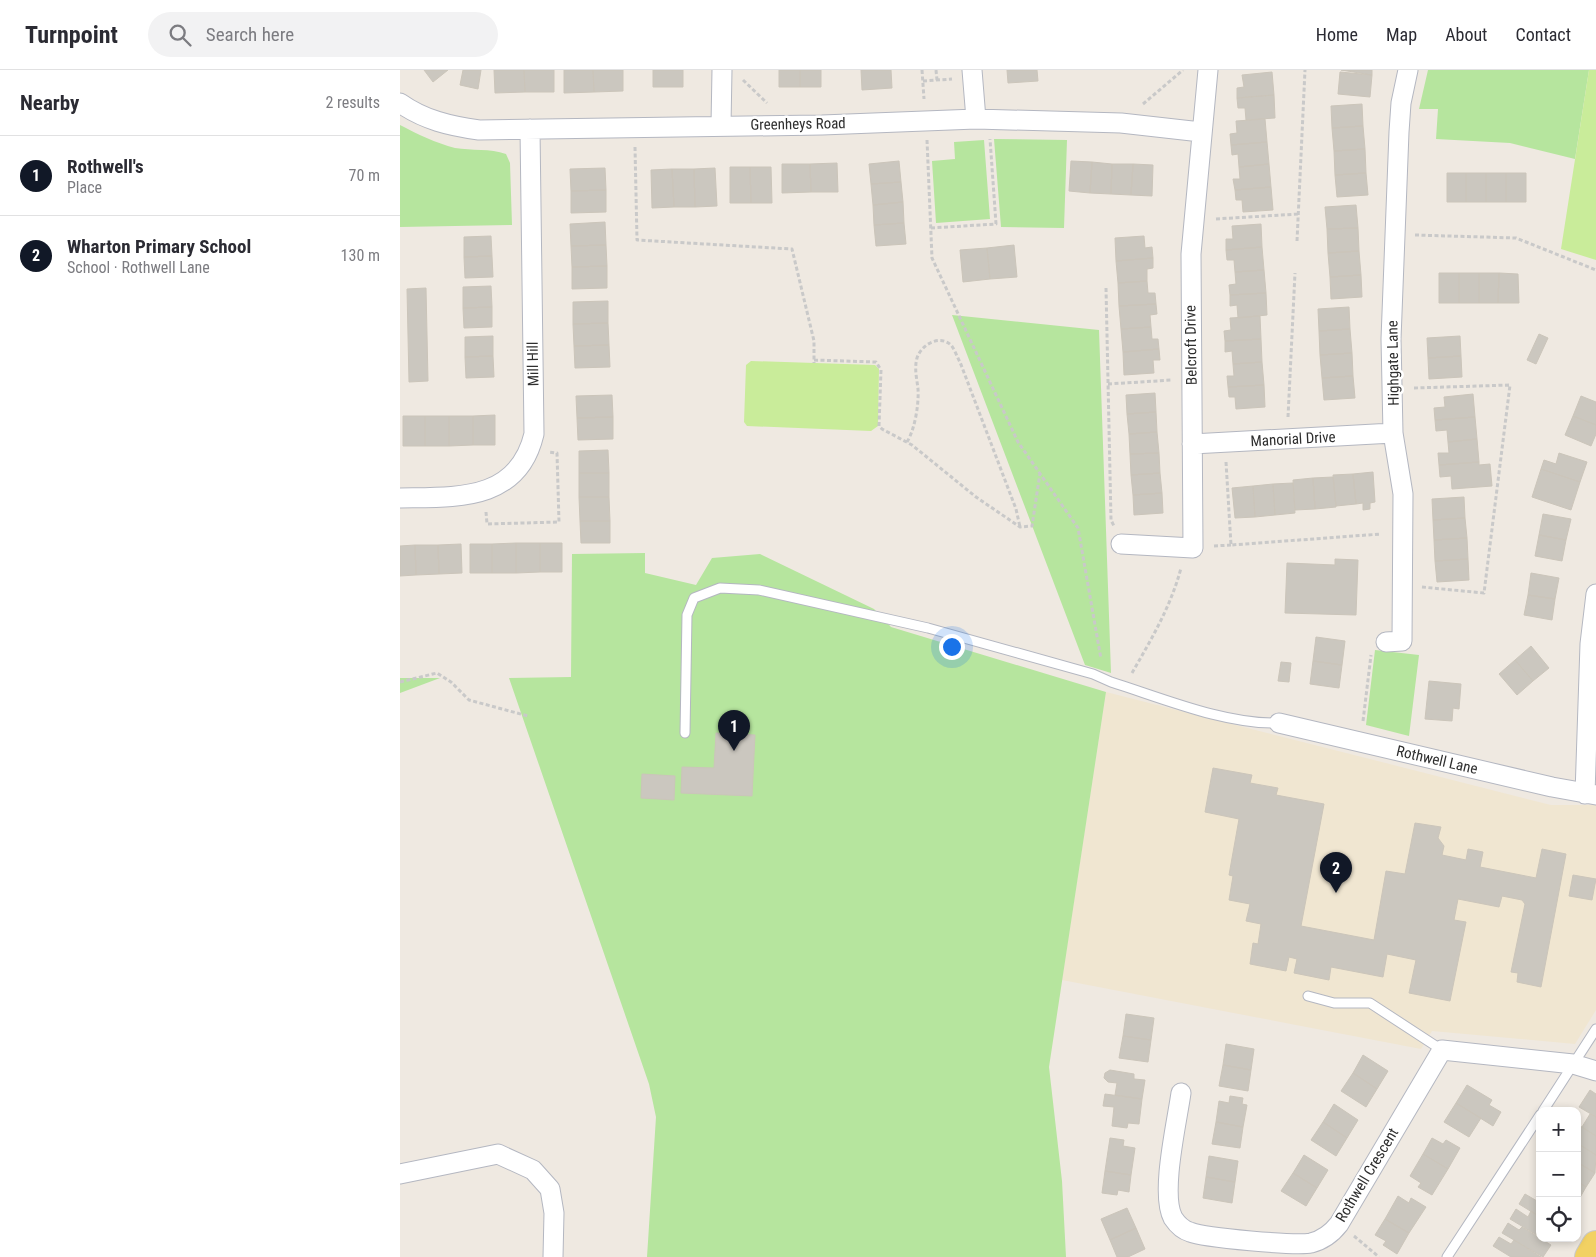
<!DOCTYPE html>
<html lang="en">
<head>
<meta charset="utf-8">
<style>
	body { margin:0; font-family:"Roboto Condensed",sans-serif; background:#f2f2f3; color:#2b2b33 }
	.controls { position:absolute; right:15px; bottom:15px; display:grid; overflow:hidden; border-radius:10px; box-shadow:0 2px 8px #0003 }
	.controls button { width:45px; height:45px; display:grid; place-items:center; padding:0; border:0; border-bottom:1px solid #e1e1e2; background:#fff; color:#2b2b33; font:25px sans-serif }
	.you { position:absolute; left:551px; top:576px; width:18px; height:18px; margin:-12px; border:4px solid #fff; border-radius:50%; background:#1a73e8; box-shadow:0 0 0 8px #1a73e833 }
	.badge { display:grid; place-items:center; width:32px; height:32px; border-radius:50%; background:#111827; color:#fff; font-size:16px; font-weight:700 }
	.pin { position:absolute; translate:-50% -41px; filter:drop-shadow(0 1px 2px #0008) }
	.pin::after { content:''; position:absolute; top:26px; width:18px; height:15px; background:inherit; clip-path:polygon(0 0,100% 0,50% 100%) }
	.list { margin:0; padding:0; list-style:none }
	h2 { display:flex; justify-content:space-between; align-items:center; height:65px; margin:0; padding:0 20px; font-size:21px }
	h2 small { font-size:16px; font-weight:400; color:#7c7c81 }
	.list li { display:grid; grid-template-columns:32px 1fr auto; gap:15px; align-items:center; box-sizing:border-box; height:80px; padding:0 20px; border-top:1px solid #e1e1e2 }
	.list b { display:block; font-size:19px; white-space:nowrap }
	.list p { margin:0; font-size:16px; white-space:nowrap; color:#7c7c81 }
	.list em { font-size:16px; font-style:normal; color:#7c7c81 }
	.icon { flex:none; width:28px; height:28px; fill:none; stroke:currentColor; stroke-width:2; stroke-linecap:round; stroke-linejoin:round }
	.map { position:relative; flex:none; width:1196px; height:1187px; overflow:hidden }
	header { display:flex; align-items:center; gap:30px; box-sizing:border-box; height:70px; padding:0 25px; background:#fff; border-bottom:1px solid #e1e1e2 }
	header strong { font-size:24px }
	nav { display:flex; gap:28px; margin-inline-start:auto; font-size:18px }
	.search { width:350px; height:45px; background:#f2f2f3; display:flex; align-items:center; gap:12px; box-sizing:border-box; padding:0 18px; border-radius:28px; color:#7c7c81; font-size:19px }
	main { display:flex }
	aside { flex:1; background:#fff }
	.map>svg:first-child { display:block }
</style>
</head>
<body>
<header>
<strong>Turnpoint</strong>
<div class="search"><svg class="icon" aria-label="search" viewBox="0 0 24 24"><circle cx="10" cy="10" r="6"/><path d="M15 15l6 6"/></svg>Search here</div>
<nav><a>Home</a><a>Map</a><a>About</a><a>Contact</a></nav>
</header>
<main>
<aside>
<h2>Nearby<small>2 results</small></h2>
<ul class="list">
<li><span class="badge">1</span><div><b>Rothwell's</b><p>Place</p></div><em>70 m</em></li>
<li><span class="badge">2</span><div><b>Wharton Primary School</b><p>School · Rothwell Lane</p></div><em>130 m</em></li>
</ul>
</aside>
<div class="map">
<svg width="1196" height="1187" viewBox="0 0 1196 1187">
	<rect width="100%" height="100%" fill="#efe9e1"/>
	<path fill="#f0e6d1" d="M706 622 1151 735H1196V940L1175 974 1032 961 1021 979 662 910Z"/>
	<path fill="#b6e59e" d="M1028 0H1189L1175 89 1110 73 1036 69 1038 39H1019Z
		M0 55C17 64 36 73 55 78 72 81 90 78 106 84L110 93 112 155 0 157Z
		M594 69 667 70 664 158 601 157Z
		M584 70 590 149 536 153 532 91 555 89 554 72Z
		M552 245 699 260 711 603 685 595Z
		M245 483V503L296 515 312 488 360 484 474 539 491 557 706 622 649 997 662 1111 666 1187H247L256 1047 249 1014 109 608 171 607 172 484Z
		M975 580 1019 585 1009 666 966 655Z
		M0 608H40L0 623Z"/>
	<path fill="#c9ec9a" d="M1189 0H1196V190L1161 179Z
		M351 291 475 295 479 299 478 356 471 361 347 356 344 352 346 295Z"/>
	<path fill="#cbc7bf" stroke="#cbc5ba" d="M24 0H48L33 12Z
		M63 0H81L78 19 60 15Z
		M94 0H124L125 22 95 23Z
		M124 0H154V22H125Z
		M164 0H193L194 22 164 23Z
		M193 0H223V21L194 22Z
		M253 0H283V17H253Z
		M379 0H400V17H379Z
		M400 0H421V17H400Z
		M461 0H491L492 18 462 20Z
		M607 0H637L638 11 608 13Z
		M941 0H972V5Z
		M872 2 874 25 837 28V18L844 17 842 5Z
		M940 2 972 5 970 27 938 24Z
		M874 25 875 48 846 50 845 38H838L837 28Z
		M962 34 963 56 932 58 931 36Z
		M865 49 867 72 831 75 830 64 837 63 836 51Z
		M963 56 965 79 934 81 932 58Z
		M867 72 869 94 839 97 838 84 832 85 831 75Z
		M965 79 966 103 935 105 934 81Z
		M499 91 501 112 471 114 469 94Z
		M671 91 692 92 690 123 669 121Z
		M692 92 712 94 711 124 690 123Z
		M437 93 438 122H411L410 94Z
		M382 94H410L411 122 382 123Z
		M712 94H733L731 125 711 124Z
		M733 94 753 95 752 126 731 125Z
		M869 94 871 117 835 120 833 109H840L839 97Z
		M330 97H350L351 133H330Z
		M350 97H371L372 133H351Z
		M205 98 206 120 171 121 170 99Z
		M315 98 317 136 295 137 294 99Z
		M272 99H294L295 137H274Z
		M272 99 274 137 252 138 251 100Z
		M966 103 968 125 937 127 935 105Z
		M1047 103H1066V132H1047Z
		M1066 103H1086V132H1066Z
		M1086 103H1106V132H1086Z
		M1106 103H1126V132H1106Z
		M501 112 503 132 473 135 471 114Z
		M871 117 873 140 843 142 842 130H836L835 120Z
		M206 120V142L171 143V121Z
		M503 132 504 153 474 155 473 135Z
		M956 135 958 158 927 159 925 137Z
		M205 152 206 175 171 176 170 154Z
		M504 153 506 174 476 176 474 155Z
		M861 154 862 177 826 180V169H833L832 156Z
		M958 158 959 181 928 183 927 159Z
		M91 166 92 186 64 187V167Z
		M744 166 745 178 752 177 753 188 716 191 715 168Z
		M206 175 207 196 172 197 171 176Z
		M614 175 617 207 590 209 587 178Z
		M862 177 864 200 835 202 834 190H827L826 180Z
		M587 178 590 209 563 212 560 180Z
		M959 181 961 205 930 207 928 183Z
		M92 186 93 207 65 208 64 187Z
		M753 188V198L747 199V211L718 213 716 191Z
		M207 196V218L172 219V197Z
		M864 200 866 223 830 225 829 215 836 214 835 202Z
		M1039 203H1059V233H1039Z
		M1059 203H1079V233H1059Z
		M1079 203H1099L1098 233H1079Z
		M1099 203 1118 204 1119 233H1098Z
		M961 205 962 227 931 229 930 207Z
		M747 211 748 223H755L756 234 719 236 718 213Z
		M91 216 92 237 63 238V217Z
		M26 218 28 311 9 312 7 219Z
		M866 223 867 245 838 248 837 235 830 236V225Z
		M208 231V253L173 254V232Z
		M756 234 757 244 750 245 751 257 721 259 719 236Z
		M92 237V257L64 258 63 238Z
		M949 237 950 259 919 261 918 239Z
		M860 246 861 269 825 271 824 261 831 260 830 248Z
		M208 253 209 275 174 276 173 254Z
		M751 257 752 269H758L759 279 723 282 721 259Z
		M950 259 952 283 920 285 919 261Z
		M1139 264 1148 268 1136 294 1127 290Z
		M93 266V286L65 287V267Z
		M1060 266 1061 286 1028 288 1027 268Z
		M861 269 862 292 833 294 832 281 825 282V271Z
		M209 275 210 297 175 298 174 276Z
		M759 279 760 290H753L754 303 724 305 723 282Z
		M952 283 953 306 922 308 920 285Z
		M93 286 94 307 66 308 65 287Z
		M1061 286 1062 307 1029 309 1028 288Z
		M862 292 864 315 828 317 827 306H834L833 294Z
		M953 306 955 328 924 330 922 308Z
		M864 315 865 337 836 339 835 327H829L828 317Z
		M755 323 756 342 727 344 726 325Z
		M1073 324 1075 347 1035 350 1034 338 1045 337 1044 327Z
		M212 325 213 347 177 348 176 326Z
		M1181 326 1196 332V355L1173 346Z
		M756 342 757 362 729 364 727 344Z
		M95 345V375H73V346Z
		M3 346H25V376H3Z
		M25 346H49V376H25Z
		M49 346H73V375L49 376Z
		M1173 346 1196 355V364L1191 376 1165 365Z
		M213 347V369L178 370 177 348Z
		M1075 347 1077 369 1048 372 1047 360 1036 361 1035 350Z
		M757 362 759 383 730 384 729 364Z
		M1077 369 1079 392 1039 395 1038 383H1049L1048 372Z
		M208 380 209 403H179V381Z
		M759 383 760 403 731 405 730 384Z
		M1159 383 1187 392 1180 412 1141 399 1144 390 1156 394Z
		M1079 392V395L1090 394 1092 416 1052 419 1051 406 1040 407 1039 395Z
		M1141 399 1180 412 1171 440 1132 427Z
		M973 402 975 432 970 433V439L963 440V433L956 434 953 404Z
		M179 403H209V427H179Z
		M760 403 762 423 733 425 731 405Z
		M953 404 956 434 936 436 933 405Z
		M933 407 936 437 915 439 913 408Z
		M913 408 915 439 895 440 893 410Z
		M893 413 895 443 875 445 873 414Z
		M873 414 875 445 855 447 853 416Z
		M853 416 855 447 835 448 832 418Z
		M762 423 763 443 734 445 733 425Z
		M179 427H209L210 451H180Z
		M1064 427 1065 448 1033 450 1032 429Z
		M1143 444 1171 449 1166 470 1139 465Z
		M1065 448 1067 468 1034 470 1033 450Z
		M180 451H210V473H181Z
		M1139 465 1166 470 1162 491 1135 486Z
		M1067 468 1068 489 1035 491 1034 470Z
		M116 473H140V502L116 503Z
		M116 473V503H92V474Z
		M140 473H162V502H140Z
		M61 474 62 503 39 504 38 475Z
		M70 474H92V503H70Z
		M15 475H38L39 504 16 505Z
		M15 475 16 505 0 506V476Z
		M935 489 958 490 956 545 885 543 887 493 935 495Z
		M1068 489 1069 510 1037 512 1035 491Z
		M1131 503 1159 508 1155 529 1128 525Z
		M1128 525 1155 529 1152 550 1124 545Z
		M916 567 945 571 942 595 913 591Z
		M1131 576 1149 598 1133 611 1115 590Z
		M1115 590 1133 611 1117 625 1099 604Z
		M913 591 942 595 939 618 910 614Z
		M881 592 891 593 889 612 878 611Z
		M1029 611 1061 614 1059 639 1053 638 1052 651 1025 649Z
		M316 663 355 665 352 726 281 723 282 697 314 698Z
		M813 698 852 705 850 713 878 718 876 725 924 734 901 856 974 870 986 801 1005 804 1015 753 1041 757 1038 768 1044 776 1042 785 1066 790 1068 779 1083 782 1080 797 1136 808 1142 779 1166 784 1141 917 1117 912 1118 903 1111 902 1125 834 1122 830 1102 826 1099 837 1058 829 1054 850 1066 852 1050 931 1009 923 1016 890 987 884 983 907 931 897 929 910 894 903 897 889 889 887 886 901 850 894 853 873 858 874 861 854 846 851 850 834 829 830 833 806 829 805 839 749 805 742Z
		M242 704 275 706 274 730 241 728Z
		M1173 805 1196 809 1192 830 1169 826Z
		M726 944 754 948 751 970 723 966Z
		M723 966 751 970 748 992 719 988Z
		M826 974 854 979 851 1000 823 995Z
		M963 985 988 1001 977 1019 953 1003Z
		M823 995 851 1000 848 1021 819 1016Z
		M710 1000 734 1004V1009L745 1010 742 1029 715 1025 717 1013 708 1012 704 1008 705 1003Z
		M953 1003 977 1019 966 1037 941 1021Z
		M1067 1015 1092 1030 1089 1035 1101 1042 1093 1056 1056 1033Z
		M1190 1020 1196 1024V1047L1179 1037Z
		M705 1024 742 1029 739 1054 728 1053 727 1058 712 1056 714 1037 703 1036Z
		M830 1026 843 1028 842 1034 847 1035 843 1057 816 1052 819 1031 829 1033Z
		M1056 1033 1081 1048 1069 1067 1044 1052Z
		M934 1034 958 1050 947 1068 923 1052Z
		M1190 1044 1196 1047V1066L1182 1057Z
		M816 1052 843 1057 840 1078 812 1074Z
		M923 1052 947 1068 936 1086 911 1070Z
		M1177 1054 1196 1066V1085L1177 1073Z
		M710 1068 724 1070 723 1076 735 1078 731 1105 705 1101Z
		M1032 1068 1043 1074 1046 1070 1060 1078 1048 1099 1023 1084Z
		M1177 1073 1196 1085 1195 1103 1177 1092Z
		M1023 1084 1048 1099 1032 1125 1018 1117 1021 1113 1010 1106Z
		M904 1085 928 1100 917 1118 893 1103Z
		M809 1086 838 1091 835 1112 806 1107Z
		M1177 1092 1195 1103 1186 1117 1177 1111Z
		M705 1101 731 1105 729 1122 718 1120 717 1125 702 1123Z
		M893 1103 917 1118 906 1136 881 1121Z
		M806 1107 835 1112 832 1133 803 1128Z
		M1177 1111 1186 1117 1178 1131 1177 1130Z
		M1125 1124 1137 1131 1140 1127V1147L1119 1134Z
		M998 1126 1009 1133 1011 1128 1026 1137 1009 1163 985 1149Z
		M727 1138 736 1158 710 1170 701 1149Z
		M1116 1139 1128 1147 1131 1141 1140 1147V1167L1110 1149Z
		M985 1149 1009 1163 997 1184 983 1175 986 1171 975 1165Z
		M1108 1153 1119 1160 1122 1157 1151 1175 1143 1187 1102 1163Z
		M736 1158 745 1179 728 1187H717L710 1170Z
		M1099 1167 1111 1174 1114 1170 1141 1187H1111L1093 1176Z"/>
	<g fill="none" stroke-linecap="round" stroke-linejoin="round">
		<g stroke="#b4b7c1" stroke-width="11">
			<path id="service" d="M285 663 287 545 294 528 320 518 359 520 528 558 693 604 711 612C762 628 826 655 879 653
				M908 926 934 933H970L1042 980
				M1143 1041 1196 959
				M1047 1187 1140 1045"/>
		</g>
		<g stroke="#b4b7c1" stroke-width="21">
			<path id="minor" d="M572 0 576 49
				M0 33C24 50 50 56 79 60L422 55 576 49 721 53 801 62
				M321 55 322 0
				M792 374 993 363
				M0 428C56 427 118 432 134 364L130 59
				M721 474 793 478 791 184 808 0
				M986 572 1002 571 1003 424 993 363 991 269 999 62 1001 33 1008 0
				M879 653 1152 717 1196 725
				M1185 724 1190 574 1196 524
				M781 1023C777 1052 760 1124 773 1148 777 1154 783 1160 790 1162 805 1168 896 1176 911 1173 923 1170 932 1163 939 1154L1042 980 1173 994 1196 1001
				M0 1104 98 1084 133 1100 150 1119 154 1143 153 1187"/>
		</g>
		<g stroke="#c9c9c9" stroke-width="30">
			<path id="primary" d="M1189 1187 1196 1175"/>
		</g>
		<path stroke="#c9c9c9" stroke-width="3" stroke-dasharray="4 2.5" stroke-linecap="butt" d="M522 0 524 29
			M536 0 537 10
			M343 10 367 33
			M523 11 552 9
			M743 34 783 0
			M527 70 532 188 618 372 678 458 701 589
			M235 77 237 170 392 179 414 271V293
			M816 149 898 144
			M531 158 596 154 590 69
			M1015 165 1116 168 1196 200
			M897 171 905 0
			M706 218 711 450 714 456
			M414 290 476 292 481 300 479 356 482 359 512 375 576 427 620 457 632 456 640 403
			M708 314 772 310
			M1014 318 1110 315 1084 523 1022 517
			M888 347 895 203
			M507 372C515 359 519 334 518 319 517 309 514 299 517 288 521 275 539 264 551 275 555 280 557 287 560 292L616 439 620 457
			M826 392 831 475 981 464
			M86 442 87 454 159 452 157 383 149 382
			M814 476 831 475
			M732 603C752 568 771 536 781 498
			M0 612 37 603 51 612 69 630 128 646
			M963 651 971 585
			M954 1166 979 1187"/>
		<use href="#service" stroke="#fff" stroke-width="9"/>
		<use href="#minor" stroke="#fff" stroke-width="19"/>
		<use href="#primary" stroke="#f2d163" stroke-width="28"/>
	</g>
	<g text-anchor="middle" stroke-width="5" stroke-linejoin="round" paint-order="stroke">
		<g font-size="15" fill="#2e2e2e" stroke="#fff">
			<text transform="translate(398 54) rotate(-1)" y="5">Greenheys Road</text>
			<text transform="translate(791 275) rotate(-91)" y="5">Belcroft Drive</text>
			<text transform="translate(993 293) rotate(-91)" y="5">Highgate Lane</text>
			<text transform="translate(133 294) rotate(-91)" y="5">Mill Hill</text>
			<text transform="translate(893 369) rotate(-3)" y="5">Manorial Drive</text>
			<text transform="translate(1037 690) rotate(13)" y="5">Rothwell Lane</text>
			<text transform="translate(967 1105) rotate(-59)" y="5">Rothwell Crescent</text>
		</g>
	</g>
</svg>
<div class="controls">
<button>+</button>
<button>−</button>
<button><svg class="icon" aria-label="locate" viewBox="0 0 24 24"><circle cx="12" cy="12" r="6"/><path d="M12 2v4M12 18v4M2 12h4M18 12h4"/></svg></button>
</div>
<div class="you"></div>
<div class="pin badge" style="left:334px;top:681px">1</div>
<div class="pin badge" style="left:936px;top:823px">2</div>
</div>
</main>
</body>
</html>
